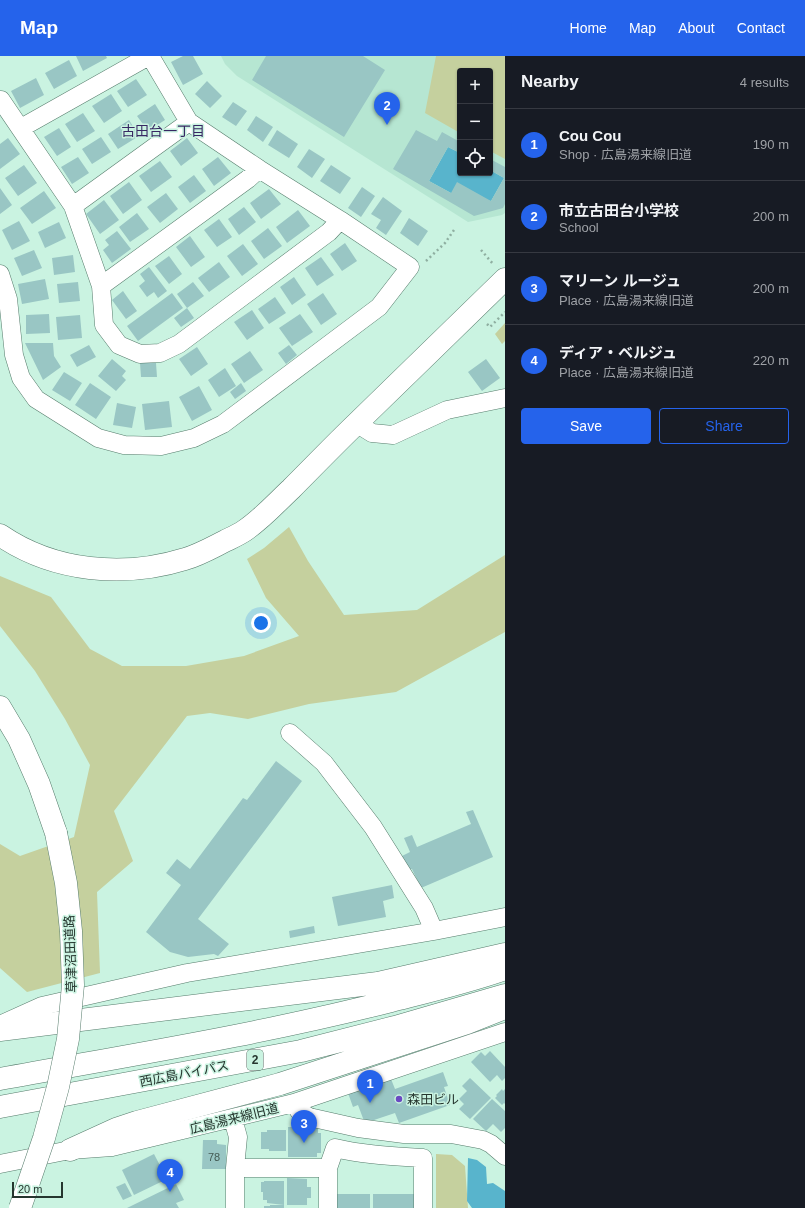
<!DOCTYPE html>
<html lang="en">
<head>
<meta charset="utf-8">
<style>
	body { margin:0; font-family:Helvetica,"Noto Sans JP",sans-serif; background:#20242c; color:#f1f3f6 }
	.controls { position:absolute; right:12px; top:12px; display:grid; overflow:hidden; border-radius:4px; box-shadow:0 1px 3px #0004 }
	.controls button { width:36px; height:36px; display:grid; place-items:center; padding:0; border:0; border-bottom:1px solid #363941; background:#171b24; color:#f1f3f6; font:20px sans-serif }
	.scale { position:absolute; left:12px; bottom:10px; width:51px; box-sizing:border-box; padding-left:4px; border:2px solid #26362f; border-top:0; font-size:11px; line-height:14px; white-space:nowrap; color:#26362f; -webkit-text-stroke:3px #caf3e1; paint-order:stroke }
	.you { position:absolute; left:261px; top:567px; width:14px; height:14px; margin:-10px; border:3px solid #fff; border-radius:50%; background:#1a73e8; box-shadow:0 0 0 6px #1a73e833 }
	.badge { display:grid; place-items:center; width:26px; height:26px; border-radius:50%; background:#2563eb; color:#fff; font-size:13px; font-weight:700 }
	.pin { position:absolute; translate:-50% -33px; filter:drop-shadow(0 1px 2px #0008) }
	.pin::after { content:''; position:absolute; top:21px; width:14px; height:12px; background:inherit; clip-path:polygon(0 0,100% 0,50% 100%) }
	.list { margin:0; padding:0; list-style:none }
	h2 { display:flex; justify-content:space-between; align-items:center; height:52px; margin:0; padding:0 16px; font-size:17px }
	h2 small { font-size:13px; font-weight:400; color:#9ea1a6 }
	.list li { display:grid; grid-template-columns:26px 1fr auto; gap:12px; align-items:center; box-sizing:border-box; height:72px; padding:0 16px; border-top:1px solid #363941 }
	.list b { display:block; font-size:15px; white-space:nowrap }
	.list p { margin:0; font-size:13px; white-space:nowrap; color:#9ea1a6 }
	.list em { font-size:13px; font-style:normal; color:#9ea1a6 }
	.actions { display:flex; gap:8px; padding:12px 16px }
	.actions a { flex:1; padding:9px 0; border:1px solid #2563eb; border-radius:4px; text-align:center; font-size:14px; color:#2563eb }
	.actions .main { background:#2563eb; color:#fff }
	.icon { flex:none; width:22px; height:22px; fill:none; stroke:currentColor; stroke-width:2; stroke-linecap:round; stroke-linejoin:round }
	.map { position:relative; flex:none; width:505px; height:1152px; overflow:hidden }
	header { display:flex; align-items:center; gap:24px; box-sizing:border-box; height:56px; padding:0 20px; background:#2563eb; color:#fff }
	header strong { font-size:19px }
	nav { display:flex; gap:22px; margin-inline-start:auto; font-size:14px }
	main { display:flex }
	aside { flex:1; background:#171b24 }
	.map>svg:first-child { display:block }
</style>
</head>
<body>
<header>
<strong>Map</strong>
<nav><a>Home</a><a>Map</a><a>About</a><a>Contact</a></nav>
</header>
<main>
<div class="map">
<svg width="505" height="1152" viewBox="0 0 505 1152">
	<rect width="100%" height="100%" fill="#caf3e1"/>
	<path fill="#b6e6d2" fill-rule="evenodd" d="M221 0H505V157L502 159 468 166 237 20 225 8ZM460 15H490V117H460Z"/>
	<path fill="#c5d09e" d="M436 0H505V103L490 95V15H460V77L425 57Z
		M505 267V285L502 288 495 278Z
		M289 471 308 505 344 559 417 554 505 499V576L396 636 309 648 248 663 210 657 187 660 114 755 133 805 97 836 100 917 27 936 0 912V788L20 800 74 781 90 709 65 663 35 615 0 570V520L51 541 90 593 122 610H186L244 600 299 580 266 542 247 503 264 492Z
		M436 1098 452 1099 465 1110 468 1152H436Z"/>
	<path fill="#58b4cc" d="M448 91 460 97V117H490V114L504 122 491 145 451 137 429 125Z
		M468 1102 477 1104 486 1111 487 1128 493 1127 505 1135V1152H472L467 1145Z"/>
	<path fill="#99c6c4" d="M76 0H106L107 2 83 15Z
		M183 0H193L203 18 183 29 171 6Z
		M266 0H363L385 14 344 81 252 24Z
		M69 4 77 20 54 33 45 17Z
		M36 22 44 39 20 52 11 35Z
		M136 23 147 39 128 51 117 35Z
		M207 25 222 40 210 52 195 38Z
		M111 38 122 55 104 67 92 50Z
		M233 46 247 55 236 70 222 61Z
		M155 48 165 64 148 75 137 60Z
		M83 57 95 75 77 86 65 68Z
		M256 60 273 71 263 86 247 74Z
		M129 64 139 80 118 93 108 78Z
		M59 72 71 91 57 100 44 81Z
		M277 74 298 88 289 102 268 89Z
		M416 74 437 85 442 76 460 86V97L448 91 429 125 451 137 457 126 491 145 504 122 490 114V103L505 111V148L503 152 474 160 393 113Z
		M101 81 111 96 92 108 82 93Z
		M8 82 20 98 0 113V88Z
		M187 82 198 97 181 110 170 95Z
		M309 93 325 103 312 122 297 111Z
		M78 101 89 117 72 128 61 111Z
		M218 101 231 117 214 130 202 113Z
		M160 105 172 121 151 136 139 120Z
		M24 109 37 127 18 140 5 122Z
		M331 109 351 122 340 138 320 125Z
		M194 119 206 135 190 147 178 131Z
		M129 126 142 144 123 158 110 140Z
		M362 131 375 140 361 161 348 152Z
		M0 132 12 149 0 158Z
		M269 133 281 148 261 163 250 147Z
		M44 135 56 152 32 168 20 152Z
		M166 137 178 153 160 167 147 151Z
		M383 141 402 155 386 179 376 172 381 164 371 158Z
		M104 144 119 164 100 178 86 158Z
		M244 151 256 166 239 179 228 163Z
		M298 154 310 170 287 187 276 171Z
		M137 157 149 173 130 186 119 171Z
		M409 162 428 175 418 190 400 177Z
		M219 163 232 181 217 191 204 174Z
		M19 165 30 185 12 194 2 174Z
		M59 166 66 182 45 192 38 176Z
		M268 172 282 190 264 203 251 185Z
		M117 175 131 193 112 207 103 194 109 189 105 184Z
		M190 180 205 201 191 211 176 191Z
		M345 187 357 205 342 215 330 198Z
		M243 188 258 208 242 220 227 200Z
		M34 194 42 212 22 220 14 202Z
		M73 199 75 216 54 219 52 202Z
		M169 200 182 218 169 228 155 210Z
		M321 201 334 219 317 230 305 212Z
		M219 206 230 221 209 236 198 222Z
		M149 211 167 235 158 242 154 236 147 241 139 230 145 225 140 218Z
		M294 221 306 239 292 249 280 231Z
		M45 223 49 243 22 248 18 228Z
		M78 226 80 245 59 247 57 228Z
		M193 226 204 240 187 252 177 238Z
		M123 235 137 255 126 263 112 244Z
		M172 237 183 252 138 285 127 270Z
		M323 237 337 258 321 269 307 248Z
		M275 241 286 257 269 268 258 253Z
		M187 252 194 262 181 271 174 262Z
		M252 254 264 272 247 284 234 266Z
		M49 258 50 277 26 278V259Z
		M300 258 313 276 292 290 279 272Z
		M80 259 82 282 58 284 56 261Z
		M25 287H53L54 300 61 311 43 324Z
		M89 289 96 301 77 311 70 299Z
		M289 289 297 299 286 308 278 297Z
		M197 291 208 308 191 320 179 303Z
		M250 295 263 314 244 327 231 308Z
		M112 303 126 315 122 320 126 324 116 335 98 320Z
		M486 303 500 322 482 335 468 316Z
		M140 307H156L157 321H141Z
		M225 312 236 330 219 341 208 324Z
		M64 316 82 327 70 345 52 334Z
		M90 327 111 341 96 363 75 349Z
		M241 327 246 335 235 343 230 336Z
		M199 330 212 354 192 365 179 341Z
		M169 345 172 371 145 374 142 348Z
		M117 347 136 351 132 372 113 369Z
		M276 705 302 725 198 863 229 888 218 900 214 898 188 901 170 896 146 876 181 829 166 817 177 803 190 813 243 742 247 744Z
		M473 754 493 801 421 832 412 813 408 814 402 800 410 796 404 782 412 779 417 791 471 768 466 756Z
		M392 829 394 842 383 845 386 861 338 870 332 841Z
		M314 870 315 877 290 882 289 875Z
		M490 995 505 1011V1022L502 1025 497 1019 490 1026 471 1006 481 996 485 1000Z
		M443 1016 448 1030 444 1031 450 1049 399 1067 395 1057 368 1066 364 1065 358 1049 353 1051 348 1037 391 1023 395 1033Z
		M470 1022 491 1042 470 1063 459 1053 464 1048 459 1043 467 1035 462 1030Z
		M502 1033 503 1035 505 1033V1048L504 1047 502 1049 495 1042 497 1040 496 1039Z
		M492 1043 505 1055V1072L501 1076 493 1068 486 1075 473 1063Z
		M288 1071H318V1077H321V1097H317V1101H288Z
		M267 1074H286V1095H269V1093H261V1076H267Z
		M203 1084H217V1088L226 1089V1113H202Z
		M154 1098 167 1123 134 1139 122 1114Z
		M287 1122 307 1123V1131H311V1142H307V1149H287Z
		M264 1125H284V1149L267 1147V1144H263V1136H261V1126H264Z
		M125 1127 132 1140 123 1144 116 1131Z
		M176 1128 184 1144 176 1147 179 1152H127Z
		M337 1138H370V1152H337Z
		M373 1138H415V1152H373Z
		M270 1149H284V1152H264V1150H270Z"/>
	<g fill="none" stroke-linecap="round" stroke-linejoin="round">
		<g stroke="#567c6c" stroke-width="19">
			<path id="minor" d="M0 44H1L73 150 101 230 104 269 119 289 140 298 160 297 179 288 329 176 340 164
				M21 72 149 0
				M73 150 189 66
				M0 218 8 243 14 299 21 322 36 343 98 382 124 389 161 390 194 382 223 368 379 251 410 211 340 164 259 113 189 66 150 0
				M101 230 248 123 259 113
				M356 367 372 377 393 379 447 354 505 342
				M290 677 324 707 373 771 424 852 434 875
				M0 969 42 950 187 917 434 875 505 861
				M294 1047 299 1055 309 1061 358 1072 404 1078H451L483 1084 491 1088 505 1100
				M233 1063 238 1081 235 1112V1152
				M0 1108 70 1094 112 1091 294 1047 505 976
				M235 1112H328
				M328 1152V1112L335 1092C364 1099 394 1100 423 1102V1152"/>
		</g>
		<g stroke="#567c6c" stroke-width="23">
			<path id="tertiary" d="M0 479C54 516 124 522 185 503 199 499 213 491 225 485 231 482 238 479 244 475 262 463 276 447 291 433 313 411 335 388 357 367 406 319 456 271 505 223
				M0 651 19 683 39 728 56 777"/>
		</g>
		<g stroke="#567c6c" stroke-width="23">
			<path id="motorway" d="M0 974 378 927 505 898
				M0 1023C131 999 262 978 391 945 430 935 468 926 505 913
				M0 1051 301 995 395 971 505 939
				M70 1094 116 1073 137 1066 280 1028 467 967 502 953"/>
		</g>
		<path stroke="#8fafa1" stroke-width="2.5" stroke-dasharray="2 3" stroke-linecap="butt" d="M481 194 494 209
			M426 205 445 187 454 174
			M487 268 490 271 505 256"/>
		<use href="#minor" stroke="#fff" stroke-width="18"/>
		<use href="#tertiary" stroke="#fff" stroke-width="22"/>
		<use href="#motorway" stroke="#fff" stroke-width="22"/>
		<g stroke="#567c6c" stroke-width="23" stroke-linecap="butt">
			<path id="tertiary-bridge" d="M20 1152 44 1082 58 1031 68 983 73 929 71 875 66 827 56 777"/>
		</g>
		<use href="#tertiary-bridge" stroke="#fff" stroke-width="22"/>
	</g>
	<circle fill="#6b49c2" stroke="#caf3e1" stroke-width="1.5" cx="399" cy="1043" r="4"/>
	<g text-anchor="middle" stroke-width="3" stroke-linejoin="round" paint-order="stroke">
		<g font-size="11" fill="#435a54">
			<text x="214" y="1105">78</text>
		</g>
		<rect fill="#caf3e1" stroke="#576f64" stroke-width="1" x="247" y="994" width="16" height="20" rx="3"/>
		<g font-size="12" font-weight="bold" fill="#26362f">
			<text x="255" y="1008">2</text>
		</g>
		<g font-size="13" fill="#26362f" stroke="#caf3e1">
			<text transform="translate(70 898) rotate(-92)" y="5">草津沼田道路</text>
			<text transform="translate(184 1017) rotate(-11)" y="5">西広島バイパス</text>
			<text transform="translate(234 1062) rotate(-14)" y="5">広島湯来線旧道</text>
		</g>
		<g font-size="13" fill="#26362f" stroke="#caf3e1" text-anchor="start">
			<text x="407" y="1048">森田ビル</text>
		</g>
		<g font-size="14" fill="#372863" stroke="#caf3e1">
			<text x="163" y="80">古田台一丁目</text>
		</g>
	</g>
</svg>
<div class="controls">
<button>+</button>
<button>−</button>
<button><svg class="icon" aria-label="locate" viewBox="0 0 24 24"><circle cx="12" cy="12" r="6"/><path d="M12 2v4M12 18v4M2 12h4M18 12h4"/></svg></button>
</div>
<div class="scale">20 m</div>
<div class="you"></div>
<div class="pin badge" style="left:370px;top:1047px">1</div>
<div class="pin badge" style="left:387px;top:69px">2</div>
<div class="pin badge" style="left:304px;top:1087px">3</div>
<div class="pin badge" style="left:170px;top:1136px">4</div>
</div>
<aside>
<h2>Nearby<small>4 results</small></h2>
<ul class="list">
<li><span class="badge">1</span><div><b>Cou Cou</b><p>Shop · 広島湯来線旧道</p></div><em>190 m</em></li>
<li><span class="badge">2</span><div><b>市立古田台小学校</b><p>School</p></div><em>200 m</em></li>
<li><span class="badge">3</span><div><b>マリーン ルージュ</b><p>Place · 広島湯来線旧道</p></div><em>200 m</em></li>
<li><span class="badge">4</span><div><b>ディア・ベルジュ</b><p>Place · 広島湯来線旧道</p></div><em>220 m</em></li>
</ul>
<div class="actions"><a class="main">Save</a><a>Share</a></div>
</aside>
</main>
</body>
</html>
